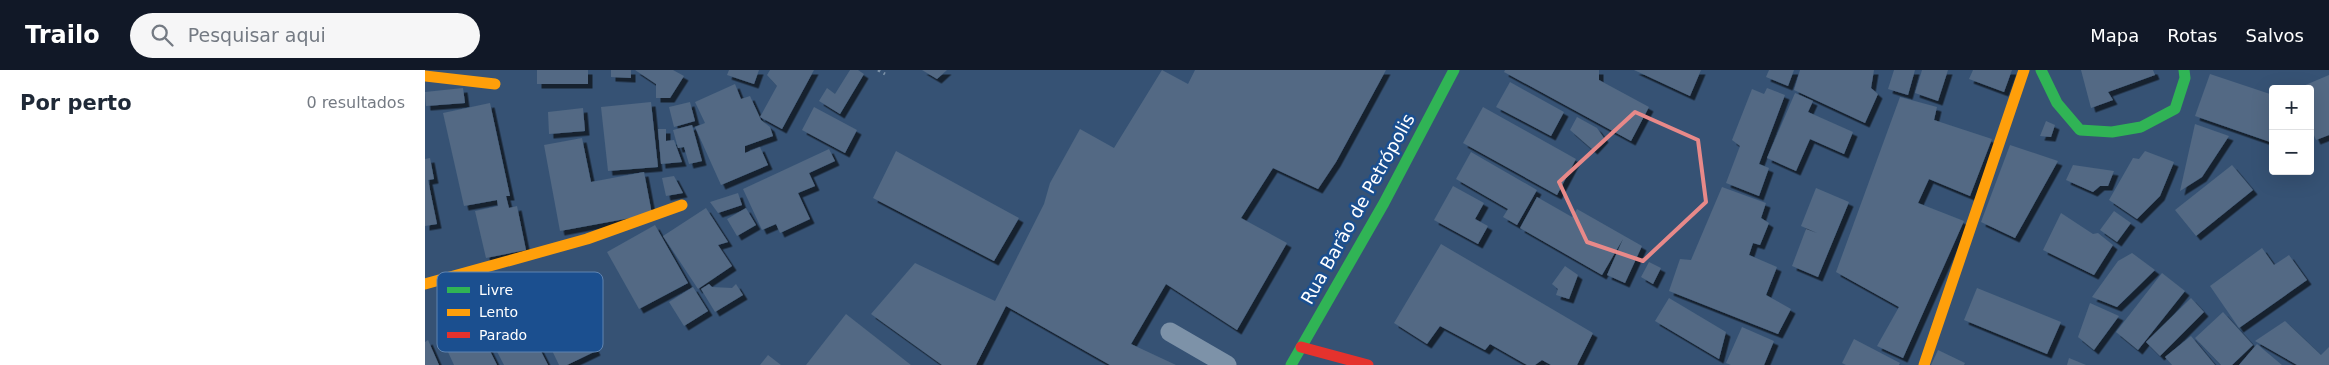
<!DOCTYPE html>
<html lang="pt">
<head>
<meta charset="utf-8">
<style>
	body { margin:0; font-family:"DejaVu Sans",sans-serif; background:#f6f6f7; color:#1f2937 }
	.controls { position:absolute; right:15px; top:15px; display:grid; overflow:hidden; border-radius:5px; box-shadow:0 5px 20px #0002 }
	.controls button { width:45px; height:45px; display:grid; place-items:center; padding:0; border:0; border-bottom:1px solid #e0e1e3; background:#fff; color:#1f2937; font:25px sans-serif }
	.list { margin:0; padding:0; list-style:none }
	h2 { display:flex; justify-content:space-between; align-items:center; height:65px; margin:0; padding:0 20px; font-size:21px }
	h2 small { font-size:16px; font-weight:400; color:#747a83 }
	.icon { flex:none; width:28px; height:28px; fill:none; stroke:currentColor; stroke-width:2; stroke-linecap:round; stroke-linejoin:round }
	.map { position:relative; flex:none; width:1904px; height:295px; overflow:hidden }
	header { display:flex; align-items:center; gap:30px; box-sizing:border-box; height:70px; padding:0 25px; background:#111827; color:#fff }
	header strong { font-size:24px }
	nav { display:flex; gap:28px; margin-inline-start:auto; font-size:18px }
	.search { width:350px; height:45px; background:#f6f6f7; display:flex; align-items:center; gap:12px; box-sizing:border-box; padding:0 18px; border-radius:28px; color:#747a83; font-size:19px }
	main { display:flex }
	aside { flex:1; background:#fff }
	.map>svg:first-child { display:block }
</style>
</head>
<body>
<header>
<strong>Trailo</strong>
<div class="search"><svg class="icon" aria-label="search" viewBox="0 0 24 24"><circle cx="10" cy="10" r="6"/><path d="M15 15l6 6"/></svg>Pesquisar aqui</div>
<nav><a>Mapa</a><a>Rotas</a><a>Salvos</a></nav>
</header>
<main>
<aside>
<h2>Por perto<small>0 resultados</small></h2>
<ul class="list">
</ul>
</aside>
<div class="map">
<svg width="1904" height="295" viewBox="0 0 1904 295">
	<defs>
		<filter id="shadow"><feDropShadow dx="4.5" dy="4.5" stdDeviation="0" flood-color="#0009"/></filter>
	</defs>
	<rect width="100%" height="100%" fill="#365274"/>
	<path fill="#526984" filter="url(#shadow)" d="M112 0H163V14H112Z
		M186 0H206V8L186 7Z
		M210 0H248L259 6 245 28H231V14Z
		M304 0H334L329 14 302 5Z
		M345 0H389L357 59 335 47 352 16 342 5Z
		M425 0H433L439 4 415 44 394 31 402 18 410 24Z
		M497 0H522L512 9Z
		M737 0 763 14 770 0H961L911 92 893 119 848 98 816 148 862 173 812 260 741 214 706 274 751 295H685L581 236 551 295H517L446 244 490 193 570 231 619 134 625 113 655 59 689 78Z
		M1080 0H1174V10L1224 37 1206 71 1079 2Z
		M1209 0H1276L1265 26Z
		M1344 0H1369L1363 16 1341 7Z
		M1375 0H1449L1446 18 1453 24 1440 53 1369 20Z
		M1469 0H1490L1483 25 1463 19Z
		M1497 0H1523L1513 31 1490 23Z
		M1548 0H1587L1579 22 1544 9Z
		M1656 0H1728L1730 5 1683 22 1688 30 1666 38Z
		M1785 4 1848 25V73L1770 46Z
		M1904 5V65L1891 70 1885 56V19H1871Z
		M1085 12 1139 42 1126 66 1071 37Z
		M310 14 316 29 325 26 336 50 345 57 348 66 320 76V83L335 77 343 95 296 115 270 57 280 53 270 32Z
		M38 18 40 33 1 36 0 22Z
		M1342 18 1360 25 1334 94 1344 98 1334 126 1301 113 1315 76 1307 70 1327 19 1339 24Z
		M1370 23 1388 31 1383 42 1428 62 1419 84 1385 69 1371 101 1342 88Z
		M1475 27 1512 37 1509 50 1567 69 1545 126 1504 109 1493 133 1539 151 1478 288 1452 276 1474 237 1411 202Z
		M226 32 233 97 183 101 176 37Z
		M265 32 270 51 249 57 244 37Z
		M65 33 85 126H81L84 138 92 136 101 180 61 188 50 141 73 136 72 130 39 136 18 43Z
		M389 37 432 60 420 83 377 60Z
		M1058 37 1151 89 1132 125 1038 73Z
		M158 38 160 61 124 64 123 42Z
		M1152 47 1172 58 1179 68 1168 80 1145 60Z
		M1621 51 1630 55 1626 67 1615 66Z
		M1770 54 1804 66 1777 107 1755 121Z
		M267 55 277 91 264 94 259 77 253 78 248 60Z
		M233 59H241V71L249 70 257 92 236 94Z
		M157 68 166 112 219 102 227 144 135 161 119 75Z
		M1585 75 1633 91 1590 168 1556 152Z
		M404 79 410 91 384 103 390 116 373 123 385 149 355 163 351 154 337 160 318 119Z
		M471 81 594 148 569 191 448 128Z
		M1720 81 1749 92 1735 126 1712 149 1684 130 1708 88 1714 89Z
		M1046 82 1112 120 1092 155 1078 147 1083 139 1031 109Z
		M5 88 9 109 3 110 12 154 0 156V89Z
		M1648 95 1689 101 1683 116H1675L1668 122 1641 110Z
		M1807 95 1828 120 1771 166 1750 140Z
		M249 106 258 123 241 126 237 108Z
		M1028 116 1059 133 1050 149 1063 156 1053 174 1009 150Z
		M1297 117 1341 133 1336 148 1344 153 1335 175 1328 173 1324 185 1352 197 1341 225 1366 239 1353 264 1244 221 1255 189 1266 190Z
		M1391 118 1424 132 1393 207 1367 196 1381 159 1392 163 1376 156Z
		M313 123 317 135 293 143 285 132Z
		M1112 127 1147 147 1152 139 1217 176 1200 213 1182 205 1198 169 1177 205 1095 158Z
		M281 138 303 172 293 175 307 196 273 219 238 166Z
		M321 138 331 155 312 166 302 149Z
		M1689 141 1706 153 1692 172 1675 160Z
		M1636 143 1668 164 1673 163 1688 175 1669 205 1618 180Z
		M230 155 263 213 214 239 182 182Z
		M1016 174 1168 263 1152 295H1126L1117 290 1110 295H1102L1065 274 1060 280 1015 256 1002 274 969 253Z
		M1837 178 1849 195 1864 185 1882 210 1814 258 1785 216Z
		M1707 183 1730 200 1692 237 1667 227 1693 191Z
		M1224 192 1236 198 1228 214 1216 207Z
		M1140 196 1153 205 1144 229 1131 225 1133 219 1127 214Z
		M1737 203 1760 221 1713 280 1691 262Z
		M284 214 287 217 307 218 311 214 318 225 290 242 276 219Z
		M268 217 283 241 259 256 244 232Z
		M1552 218 1636 252 1622 284 1539 250Z
		M145 226 171 281 142 295H134L109 243Z
		M1244 228 1301 262 1294 289 1230 251Z
		M1766 228 1779 242 1735 286 1721 272Z
		M1665 233 1694 246 1669 280 1653 267Z
		M1798 242 1828 275 1807 295H1796L1770 268Z
		M421 244 486 295H381Z
		M98 246 123 295H79L56 251Z
		M1860 251 1896 285 1904 277V295H1872L1830 271Z
		M1317 257 1349 271 1339 295H1306L1301 293Z
		M57 265 72 295H29L23 282Z
		M1766 266 1790 295H1747L1740 287Z
		M1429 269 1475 293 1474 295H1421L1417 293Z
		M3 270 14 295H0V272Z
		M1832 274 1857 295H1814Z
		M1513 280 1540 293 1539 295H1506Z
		M343 285 356 295H335Z
		M1644 288 1661 295H1642Z"/>
	<g fill="none" stroke-linecap="round" stroke-linejoin="round">
		<path stroke="#7d92a8" stroke-width="3" stroke-dasharray="2.5 4" stroke-linecap="butt" d="M453 0 460 4"/>
		<path stroke="#7d92a8" stroke-width="19" d="M745 262 802 295"/>
		<path stroke="#30b455" stroke-width="11" d="M1616 0 1632 33 1655 60 1687 62 1716 57 1750 39 1760 8 1759 0
			M866 295 959 133 1029 0"/>
		<path stroke="#ff9f0a" stroke-width="11" d="M0 6 70 14
			M0 214 162 169 257 135
			M1499 295 1599 0"/>
		<path stroke="#e5322d" stroke-width="11" d="M876 277 943 295"/>
	</g>
	<path fill="none" stroke="#e88989" stroke-width="4" stroke-linejoin="round" d="M1210 42 1273 70 1281 132 1218 191 1162 172 1134 112Z"/>
	<g text-anchor="middle" stroke-width="5" stroke-linejoin="round" paint-order="stroke">
		<g font-size="18" fill="#fff" stroke="#1b4f8f">
			<text transform="translate(933 139) rotate(-61)" y="6">Rua Barão de Petrópolis</text>
		</g>
	</g>
	<rect x="12" y="202" width="166" height="80" rx="8" fill="#1b4f8f" stroke="#5f84b1" stroke-width="1"/>
	<rect x="22" y="217" width="23" height="6" fill="#30b455"/>
	<rect x="22" y="239" width="23" height="7" fill="#ff9f0a"/>
	<rect x="22" y="262" width="23" height="6" fill="#e5322d"/>
	<g font-size="14" fill="#fff">
		<text x="54" y="225">Livre</text>
		<text x="54" y="247">Lento</text>
		<text x="54" y="270">Parado</text>
	</g>
</svg>
<div class="controls">
<button>+</button>
<button>−</button>
</div>
</div>
</main>
</body>
</html>
